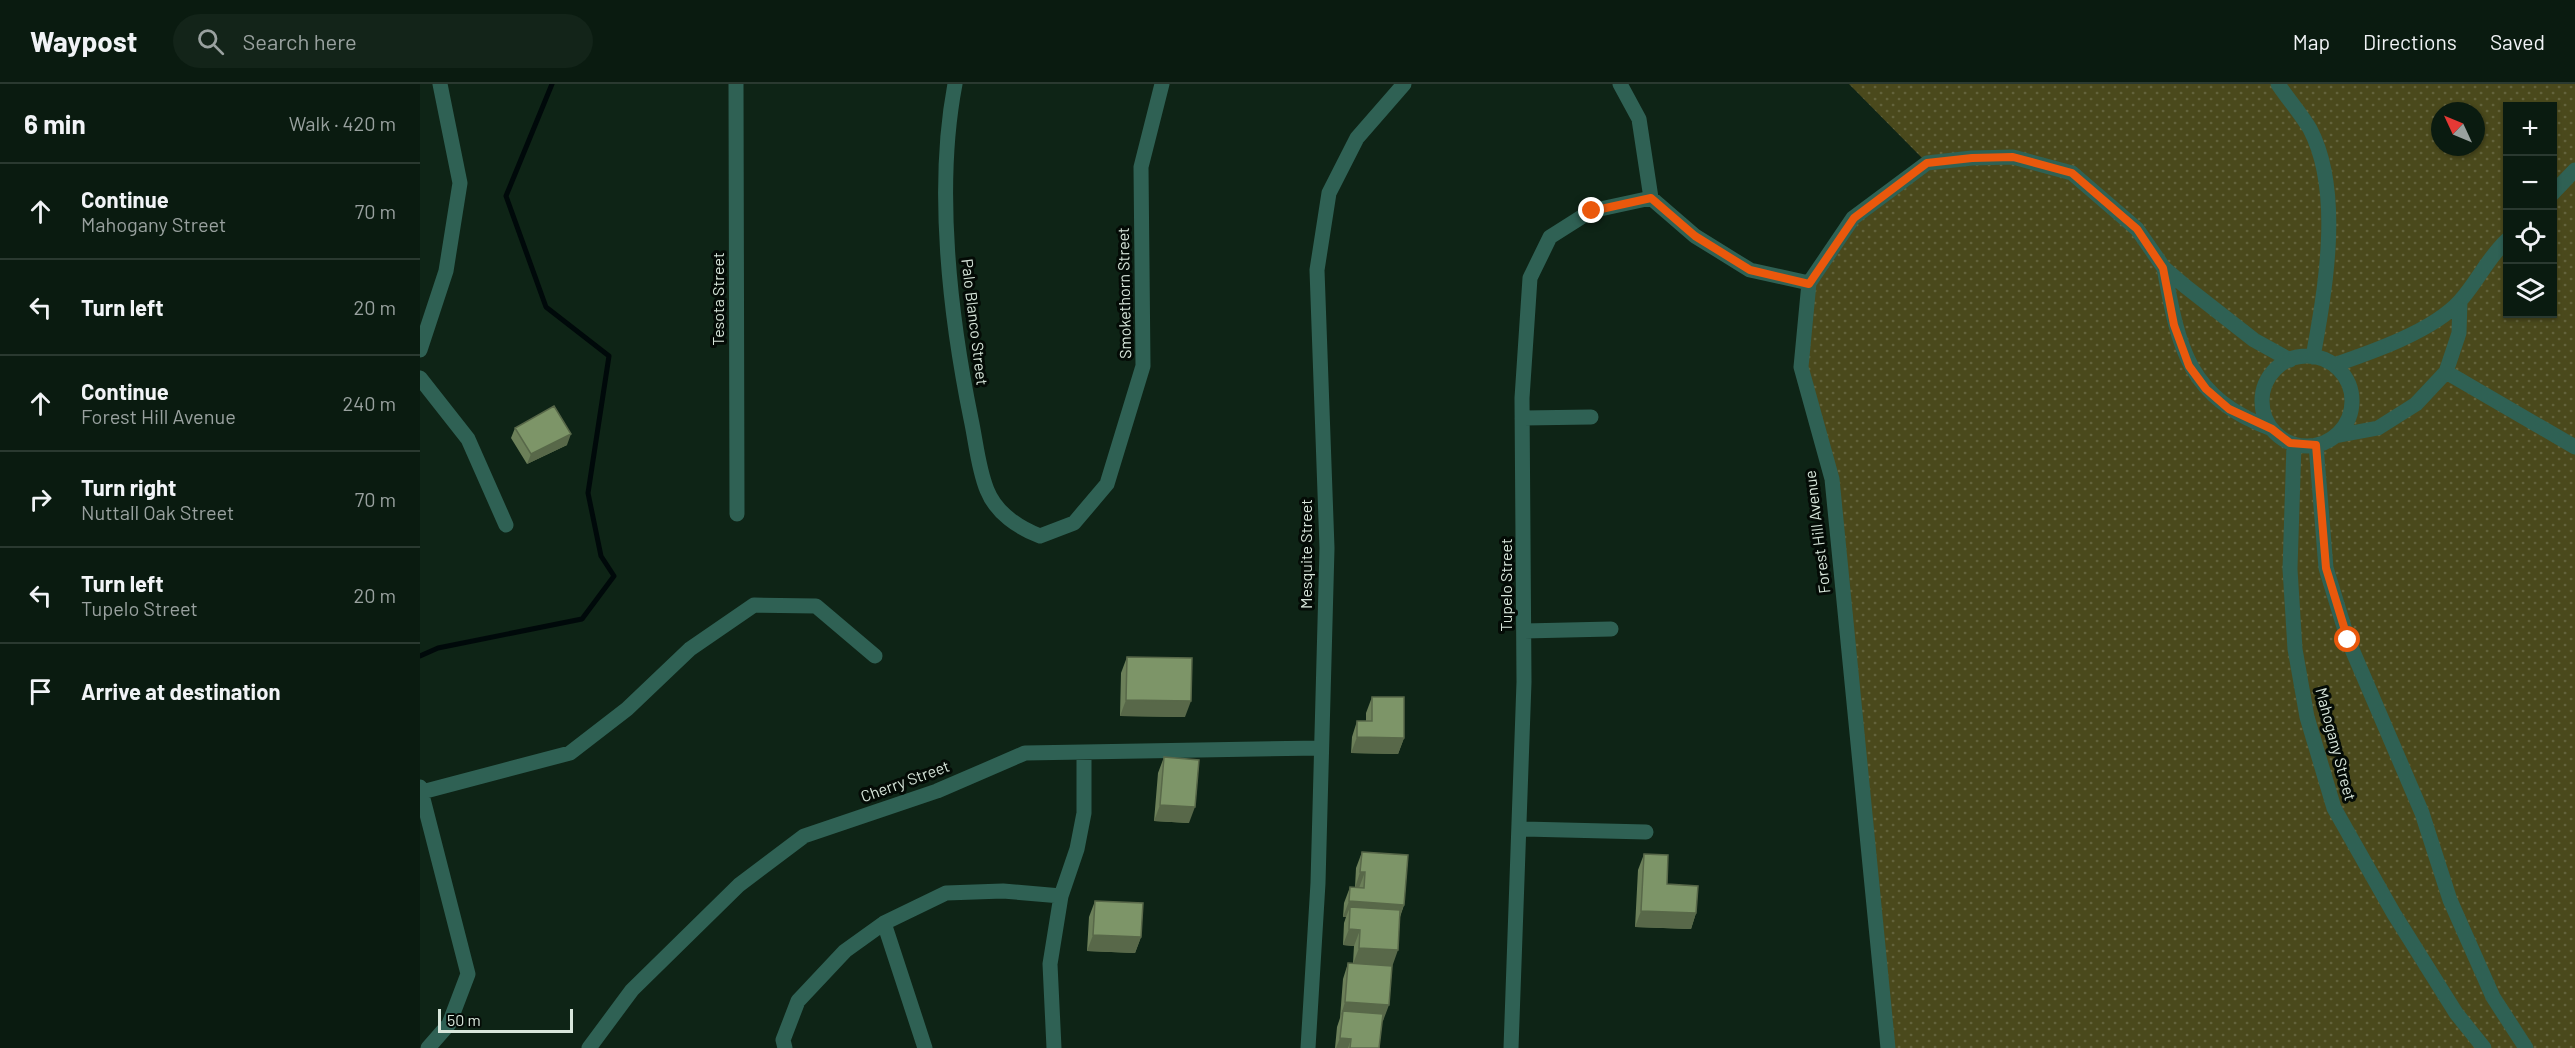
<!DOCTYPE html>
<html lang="en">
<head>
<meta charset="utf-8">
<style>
	body { margin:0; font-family:Barlow,sans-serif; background:#132419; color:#f1f3f6 }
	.controls { position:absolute; right:18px; top:18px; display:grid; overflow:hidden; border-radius:0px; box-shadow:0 2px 4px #0004 }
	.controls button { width:54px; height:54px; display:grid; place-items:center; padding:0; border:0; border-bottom:2px solid #2a3930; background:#0a1b10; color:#f1f3f6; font:30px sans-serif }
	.compass { position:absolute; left:2011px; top:18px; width:54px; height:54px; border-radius:50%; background:#0a1b10; box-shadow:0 2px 4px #0004; rotate:314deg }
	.scale { position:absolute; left:18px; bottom:15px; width:135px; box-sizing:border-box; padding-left:6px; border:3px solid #d8e6db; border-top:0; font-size:16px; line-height:21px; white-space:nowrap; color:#d8e6db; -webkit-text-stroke:4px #040b06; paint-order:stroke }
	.stop { position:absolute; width:18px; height:18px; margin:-14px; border:4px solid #ea580c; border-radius:50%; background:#fff }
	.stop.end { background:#ea580c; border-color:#fff; box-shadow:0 2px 6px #0008 }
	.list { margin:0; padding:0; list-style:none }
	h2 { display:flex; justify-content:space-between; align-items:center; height:78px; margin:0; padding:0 24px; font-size:26px }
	h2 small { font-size:20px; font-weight:400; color:#99a19f }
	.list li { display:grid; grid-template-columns:39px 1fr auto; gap:18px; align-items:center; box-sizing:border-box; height:96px; padding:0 24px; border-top:2px solid #2a3930 }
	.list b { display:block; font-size:22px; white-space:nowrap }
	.list p { margin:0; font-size:20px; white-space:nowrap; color:#99a19f }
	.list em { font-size:20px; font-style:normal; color:#99a19f }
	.icon { flex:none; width:33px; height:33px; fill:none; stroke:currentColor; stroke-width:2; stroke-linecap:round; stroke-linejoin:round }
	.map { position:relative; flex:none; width:2155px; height:964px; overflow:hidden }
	header { display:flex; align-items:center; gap:36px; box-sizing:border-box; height:84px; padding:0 30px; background:#0a1b10; border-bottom:2px solid #2a3930 }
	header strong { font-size:28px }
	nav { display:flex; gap:33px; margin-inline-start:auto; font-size:21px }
	.search { width:420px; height:54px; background:#132419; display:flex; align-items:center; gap:15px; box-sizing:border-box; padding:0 21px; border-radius:33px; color:#99a19f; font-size:22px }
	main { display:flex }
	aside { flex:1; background:#0a1b10 }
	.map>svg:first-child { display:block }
</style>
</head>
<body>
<header>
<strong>Waypost</strong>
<div class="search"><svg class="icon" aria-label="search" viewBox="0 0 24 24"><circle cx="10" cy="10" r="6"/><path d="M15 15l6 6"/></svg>Search here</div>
<nav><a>Map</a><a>Directions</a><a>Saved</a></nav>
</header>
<main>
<aside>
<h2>6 min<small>Walk · 420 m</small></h2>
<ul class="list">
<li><svg class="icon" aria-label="ahead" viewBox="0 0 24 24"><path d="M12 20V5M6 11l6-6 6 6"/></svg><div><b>Continue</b><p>Mahogany Street</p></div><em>70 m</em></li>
<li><svg class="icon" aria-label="left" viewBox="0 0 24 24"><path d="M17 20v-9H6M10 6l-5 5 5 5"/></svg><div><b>Turn left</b></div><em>20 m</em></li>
<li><svg class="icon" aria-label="ahead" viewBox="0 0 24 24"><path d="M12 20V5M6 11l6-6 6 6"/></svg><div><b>Continue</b><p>Forest Hill Avenue</p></div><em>240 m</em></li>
<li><svg class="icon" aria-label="right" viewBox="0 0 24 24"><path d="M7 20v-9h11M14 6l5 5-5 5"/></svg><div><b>Turn right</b><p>Nuttall Oak Street</p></div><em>70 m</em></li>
<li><svg class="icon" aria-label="left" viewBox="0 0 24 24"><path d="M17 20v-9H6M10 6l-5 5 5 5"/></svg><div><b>Turn left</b><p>Tupelo Street</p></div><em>20 m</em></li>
<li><svg class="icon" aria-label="arrive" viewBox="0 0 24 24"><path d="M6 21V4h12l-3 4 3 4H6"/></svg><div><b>Arrive at destination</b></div></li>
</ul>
</aside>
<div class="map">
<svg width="2155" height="964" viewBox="0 0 2155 964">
	<defs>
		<pattern id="grass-dots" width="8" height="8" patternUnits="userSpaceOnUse" patternTransform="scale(1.5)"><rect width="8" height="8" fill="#4a491c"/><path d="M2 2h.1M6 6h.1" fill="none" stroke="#63633c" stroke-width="1.8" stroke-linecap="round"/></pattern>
	</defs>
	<rect width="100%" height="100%" fill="#0e2416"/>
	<path fill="url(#grass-dots)" fill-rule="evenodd" d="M1429 0H2155V964H1468L1412 395 1381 283 1389 199 1433 134 1507 79ZM2088 22H2132V230H2088ZM2020 27H2056V63H2020Z"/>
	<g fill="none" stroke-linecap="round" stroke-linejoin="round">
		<path stroke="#00090a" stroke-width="5" d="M0 572 18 564 162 535 194 492 181 472 168 409 189 272 126 223 86 112 132 0"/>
		<path stroke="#2f6154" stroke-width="15" d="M316 0 317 430
			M535 0C515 104 530 232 551 335 556 358 558 384 567 406 576 429 599 444 620 452L654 439 687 400 723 282 721 83 742 0
			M1200 0 1219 35 1231 114 1275 152 1330 186 1389 199
			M1858 0C1868 15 1881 30 1890 45 1923 108 1905 207 1893 273
			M2132 110 2155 86
			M1744 184C1759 265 1767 313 1852 345
			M0 266 26 187 40 99 20 0
			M1842 317a45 45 0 1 1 90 0a45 45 0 1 1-90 0Z
			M1914 281C1952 268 2013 247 2040 217 2058 197 2068 173 2088 155
			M2026 288 2155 363
			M0 294 48 355 86 441
			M1102 334 1171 333
			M1915 352 1958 344 1996 320 2026 288 2039 249 2040 217
			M1874 360 1870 485 1875 565 1887 633 1914 724 1974 830 2036 929 2064 964
			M1896 361 1906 484 1928 556 2002 729 2030 816 2073 913 2106 964
			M1104 547 1191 545
			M0 703 48 890 29 940 8 964
			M2 708 150 669 207 625 270 565 334 521 396 522 455 572
			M1099 745 1226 748
			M464 839 505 964
			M169 964 212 906 319 801 384 752 517 707 605 669 900 664
			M365 964 363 956 378 917 425 867 464 839 526 809 583 807 641 812
			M634 964 630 880 641 812 657 765 664 729V669
			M888 964 898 799 907 464 897 186 909 109 937 54 984 0
			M1091 964 1104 598 1102 314 1110 194 1130 153 1171 127 1231 114
			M1468 964 1412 395 1381 283 1389 199 1433 134 1507 79 1552 74 1593 73 1652 89 1717 145 1744 184 1765 202 1834 256 1870 276"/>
	</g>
	<path fill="#6c8059" d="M95 344 147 361 107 380 91 354Z
		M707 573 765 633 700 632 701 589Z
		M952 613 984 654 978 670 931 669 932 653 937 637H946V629Z
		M744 673 769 739 734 737 738 689Z
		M942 768 984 821 980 833 963 937H962L959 964H915L917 943 920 934 923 895 928 879H933L934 862 923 861 924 839 926 833H923L924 819 930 803H935L936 784Z
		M1224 770 1247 800 1276 829 1271 845 1215 843 1218 786Z
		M675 817 721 853 715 869 667 867 669 833Z"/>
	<path fill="#586849" d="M151 350 147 361 107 380 111 370Z
		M706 616 771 617 765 633 700 632Z
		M937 653 984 654 978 670 931 669Z
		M740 721 775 723 769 739 734 737Z
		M940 788H945L939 804H935Z
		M929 817 984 821 978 837 930 823 926 833H923Z
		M1221 827 1276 829 1271 845 1215 843Z
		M929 845 940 846 934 862 923 861Z
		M673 851 721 853 715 869 667 867Z
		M939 864 978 866 972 883 933 880Z
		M925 918 969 921 963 937 922 934 923 927 920 934Z
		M920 954 931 955 928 964H916Z"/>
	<path fill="#7d9568" stroke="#586849" stroke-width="1.5" d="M134 322 151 350 111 370 95 344Z
		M707 573 772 574 771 617 706 616Z
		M952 613H984V654L937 653V637H952Z
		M744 673 779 676 775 723 740 721Z
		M942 768 988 771 984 821 929 817 930 803 944 804 945 788H940Z
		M1224 770 1248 771 1247 800 1278 802 1276 829 1221 827Z
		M675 817 723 819 721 853 673 851Z
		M930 823 980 826 978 866 939 864 940 846 929 845Z
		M928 879 972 882 969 921 925 918Z
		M923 927 963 930 959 964H930L931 955 920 954Z"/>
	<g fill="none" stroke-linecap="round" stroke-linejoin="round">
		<path stroke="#ea580c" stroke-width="8" d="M1172 127 1231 114 1275 152 1330 186 1389 200 1434 134 1507 79 1552 74 1593 73 1652 89 1717 145 1743 184 1754 241 1769 282 1786 305 1809 325 1852 345 1870 359 1896 361 1906 484 1928 556"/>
	</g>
	<g text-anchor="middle" stroke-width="6" stroke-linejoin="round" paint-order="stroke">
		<g font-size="16" fill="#d8e6db" stroke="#040b06">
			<text transform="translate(704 209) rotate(-91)" y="6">Smokethorn Street</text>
			<text transform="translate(298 215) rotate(-90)" y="6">Tesota Street</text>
			<text transform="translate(555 238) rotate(83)" y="6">Palo Blanco Street</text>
			<text transform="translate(1397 448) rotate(-97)" y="6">Forest Hill Avenue</text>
			<text transform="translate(886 470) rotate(-90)" y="6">Mesquite Street</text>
			<text transform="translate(1086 501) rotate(-90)" y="6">Tupelo Street</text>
			<text transform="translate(1916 660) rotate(75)" y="6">Mahogany Street</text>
			<text transform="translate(485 697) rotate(-20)" y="6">Cherry Street</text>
		</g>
	</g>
</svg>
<div class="controls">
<button>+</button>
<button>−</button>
<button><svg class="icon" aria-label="locate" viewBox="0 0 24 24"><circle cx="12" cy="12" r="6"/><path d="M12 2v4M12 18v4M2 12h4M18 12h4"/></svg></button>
<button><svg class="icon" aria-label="layers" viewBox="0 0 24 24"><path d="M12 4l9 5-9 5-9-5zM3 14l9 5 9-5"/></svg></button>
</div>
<svg class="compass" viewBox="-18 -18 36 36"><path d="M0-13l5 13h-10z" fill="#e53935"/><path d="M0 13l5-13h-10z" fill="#99a19f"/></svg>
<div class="scale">50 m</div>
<div class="stop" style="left:1928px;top:556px"></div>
<div class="stop end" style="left:1172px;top:127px"></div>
</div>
</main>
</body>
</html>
